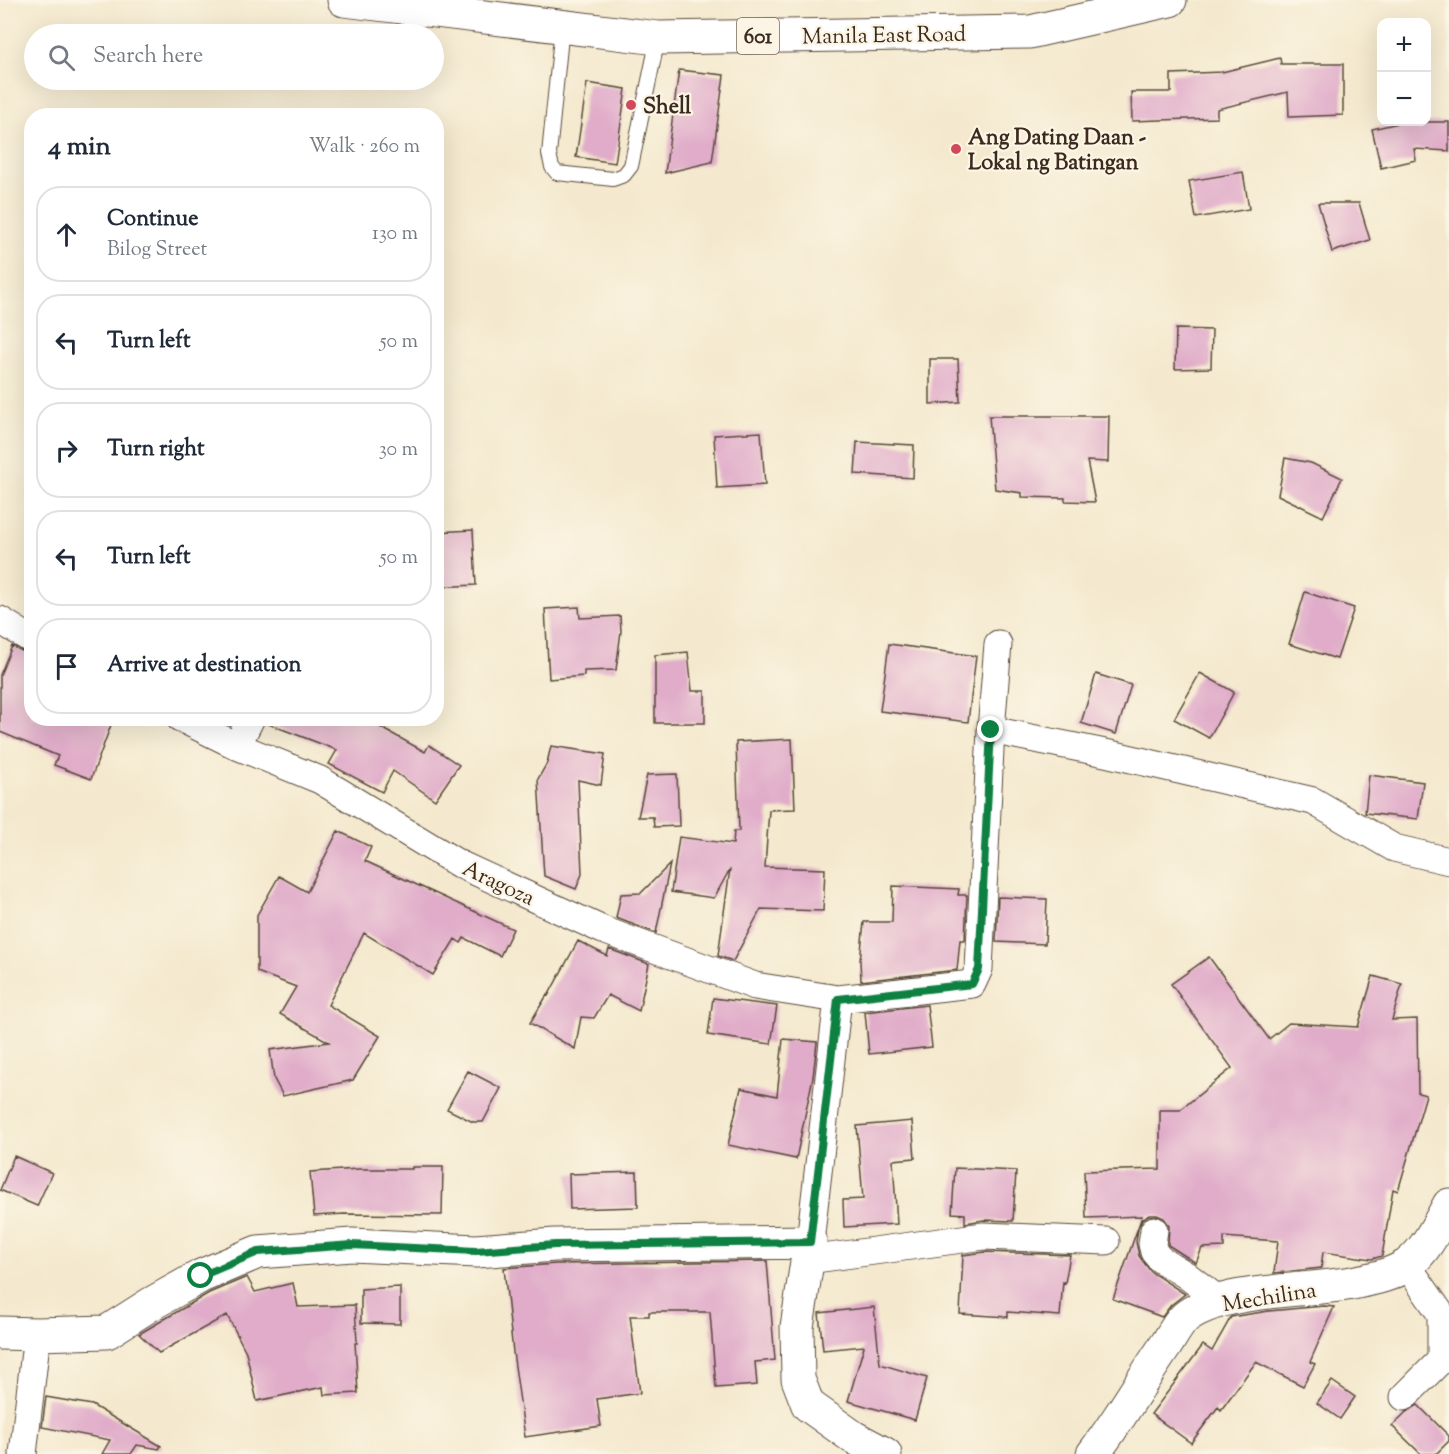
<!DOCTYPE html>
<html lang="en">
<head>
<meta charset="utf-8">
<style>
	body { margin:0; font-family:"Sorts Mill Goudy",serif; background:#f2f2f3; color:#1f2937 }
	.controls { position:absolute; right:18px; top:18px; display:grid; overflow:hidden; border-radius:12px; box-shadow:0 6px 24px #0002 }
	.controls button { width:54px; height:54px; display:grid; place-items:center; padding:0; border:0; border-bottom:2px solid #e0e1e3; background:#fff; color:#1f2937; font:30px sans-serif }
	.stop { position:absolute; width:18px; height:18px; margin:-14px; border:4px solid #0b8043; border-radius:50%; background:#fff }
	.stop.end { background:#0b8043; border-color:#fff; box-shadow:0 2px 6px #0008 }
	.list { margin:0; padding:0; list-style:none }
	h2 { display:flex; justify-content:space-between; align-items:center; height:78px; margin:0; padding:0 24px; font-size:26px }
	h2 small { font-size:20px; font-weight:400; color:#747a83 }
	.list li { display:grid; grid-template-columns:39px 1fr auto; gap:18px; align-items:center; box-sizing:border-box; height:96px; margin:0 12px 12px; padding:0 12px; border:2px solid #e0e1e3; border-radius:24px }
	.list b { display:block; font-size:22px; white-space:nowrap }
	.list p { margin:0; font-size:20px; white-space:nowrap; color:#747a83 }
	.list em { font-size:20px; font-style:normal; color:#747a83 }
	.icon { flex:none; width:33px; height:33px; fill:none; stroke:currentColor; stroke-width:2; stroke-linecap:round; stroke-linejoin:round }
	.map { position:relative; flex:none; width:1449px; height:1454px; overflow:hidden }
	.search { position:absolute; background:#fff; box-shadow:0 6px 24px #0002; left:24px; top:24px; width:420px; height:66px; display:flex; align-items:center; gap:15px; box-sizing:border-box; padding:0 21px; border-radius:33px; color:#747a83; font-size:22px }
	.panel { position:absolute; background:#fff; box-shadow:0 6px 24px #0002; left:24px; top:108px; width:420px; height:618px; border-radius:24px }
	.map>svg:first-child { display:block }
</style>
</head>
<body>
<div class="map">
<svg width="1449" height="1454" viewBox="0 0 1449 1454">
	<rect width="100%" height="100%" fill="#fcf5e5"/>
	<filter id="ink" filterUnits="userSpaceOnUse"><feTurbulence type="fractalNoise" baseFrequency=".0167" numOctaves="2"/><feDisplacementMap in="SourceGraphic" scale="12" xChannelSelector="R" yChannelSelector="G"/><feConvolveMatrix kernelMatrix="1 2 1 2 8 2 1 2 1" color-interpolation-filters="sRGB"/></filter>
	<filter id="wash" filterUnits="userSpaceOnUse"><feTurbulence type="fractalNoise" baseFrequency=".008" numOctaves="4" result="noise"/><feDisplacementMap in="SourceGraphic" scale="24" xChannelSelector="R" yChannelSelector="G"/><feGaussianBlur stdDeviation="1.35" result="paint"/><feColorMatrix in="noise" values="0 0 0 0 0 0 0 0 0 0 0 0 0 0 0 0 0 1.4 0 .05"/><feComposite in="paint" operator="in"/></filter>
	<g filter="url(#wash)">
		<rect width="100%" height="100%" fill="#f4e9ce"/>
		<g id="blocks">
			<path fill="#e0acc9" d="M1280 58 1281 64H1343V115L1289 117 1288 92 1217 109V118L1132 121 1131 92H1171V74L1222 72Z
				M679 70 724 75 712 162 665 173Z
				M587 83 626 89 615 163 576 157Z
				M1403 122H1449V151L1414 149 1416 160 1381 168 1372 129Z
				M1243 172 1249 209 1196 218 1189 181Z
				M1318 203H1359L1370 240 1332 252Z
				M1176 329 1212 330 1211 368 1175 369Z
				M930 359H958L960 402 930 404Z
				M989 416H1109L1108 462 1087 461 1095 502 1065 501V498L1022 497V493L995 489Z
				M761 432 765 485 717 488 714 435Z
				M857 442 914 445 913 478 855 474Z
				M1285 458 1311 463 1342 478 1323 517 1278 495Z
				M473 530 476 585 436 587V532Z
				M1305 592 1354 608 1337 659 1289 644Z
				M579 607 580 618 620 616 621 631 616 670 584 671V676L549 679 545 609Z
				M889 644 976 656 968 722 880 711Z
				M12 646 32 656V718H94L111 725 91 779 54 765 58 756 0 732V675Z
				M688 652 692 691H705V723H655V655Z
				M1200 673 1234 692 1209 738 1174 719Z
				M1096 674 1131 685 1116 734 1081 723Z
				M267 718H364L425 752 429 745 459 765 435 800 393 771 382 792 329 764 337 750 266 723Z
				M792 739 795 809 769 810 765 867 825 869 823 911 761 909 733 961 718 956 730 869 714 898 671 892 679 837 733 844 734 831H739L736 742Z
				M551 746 605 754 601 785 578 780 582 874 576 889 544 876 538 779 547 763Z
				M677 774 679 826 654 827 653 817H638L647 775Z
				M1369 775 1423 782 1418 819 1365 813Z
				M338 831 371 847 365 861 513 929 500 956 464 938 461 943 455 939 433 975 364 933 328 1005 380 1036 353 1080 283 1096 274 1079 270 1050 329 1042 280 1014 296 987 257 972V915L279 876 307 892Z
				M670 864 656 933 616 918 621 894 641 893Z
				M893 886 959 889 958 895H967L965 940H960L957 970 861 981 860 961 864 922H892Z
				M998 897 1047 899 1045 944 996 942Z
				M578 941 607 956 609 949 649 964 639 1011 608 995 594 1018 581 1017 575 1049 530 1023 547 995 548 996Z
				M1209 957 1269 1039 1289 1023 1358 1027 1373 976 1402 984 1392 1020 1417 1019 1418 1093 1426 1095 1398 1191 1393 1189 1382 1256 1372 1259 1323 1252 1321 1268 1274 1273 1278 1241 1224 1237V1247L1202 1248 1196 1263 1168 1245 1169 1225 1164 1218 1157 1215H1149L1142 1220 1138 1228 1136 1242 1139 1256 1151 1272 1185 1294 1171 1305 1162 1317 1113 1299 1142 1216 1086 1218 1084 1171 1160 1169V1110H1180L1232 1068 1171 984Z
				M713 998 777 1006 771 1044 708 1035Z
				M927 1005 932 1047 869 1054 865 1012Z
				M783 1039 817 1042 813 1077 796 1159 728 1145 741 1088 777 1096Z
				M468 1071 501 1088 483 1122H473L447 1109Z
				M912 1121 915 1158 893 1160 897 1224 844 1227 843 1200 863 1199 857 1126Z
				M14 1156 52 1173 37 1206 0 1190Z
				M412 1167H443L442 1215 344 1214 314 1216 310 1172 359 1169H412Z
				M955 1168 1016 1171 1013 1221 984 1220 965 1223V1214L952 1213Z
				M637 1172 638 1207 570 1209 569 1174Z
				M985 1252 1070 1255 1065 1283 1063 1282 1060 1316 1008 1312V1317L960 1314 963 1255Z
				M767 1261 775 1360 755 1362 757 1385 716 1388 710 1312H649V1316H630L640 1393 597 1399 601 1426 525 1437 513 1352 504 1268 556 1264Z
				M247 1277 255 1292 293 1283 298 1307 355 1305 357 1343H355L358 1393 324 1395 323 1387 257 1401 246 1352 227 1315 159 1353 139 1334 209 1293Z
				M400 1287V1324L361 1323V1289Z
				M1324 1306 1334 1307 1310 1362 1315 1364 1303 1386 1256 1362 1221 1410 1218 1407 1191 1443 1151 1414 1203 1345 1212 1351 1231 1317 1269 1311Z
				M874 1307 880 1364 927 1378 915 1420 848 1401 864 1346 823 1350 819 1313Z
				M1332 1381 1355 1397 1340 1419 1317 1403Z
				M46 1397 92 1405 161 1446 159 1449 137 1445 131 1454H102L110 1440 42 1427Z
				M1418 1405 1449 1436V1441L1436 1454H1421L1392 1426 1406 1412Z"/>
		</g>
	</g>
	<g filter="url(#ink)">
		<use href="#blocks" fill-opacity="0" stroke="#574738" stroke-width="1.5"/>
		<g fill="none" stroke-linecap="round" stroke-linejoin="round">
			<g stroke="#574738" stroke-width="16">
				<path id="lane" d="M562 27 549 154 552 167 557 173 613 179 624 175 631 166 658 38"/>
			</g>
			<g stroke="#574738" stroke-width="29">
				<path id="street" d="M0 620 32 640
					M180 718 237 746 320 780 459 864 603 930 755 986 838 999 972 984 979 969 991 730 998 644
					M991 730 1110 754 1313 801 1394 848 1449 861
					M237 746 251 718
					M1154 1230 1152 1244 1154 1252 1160 1259 1186 1275 1220 1301
					M810 1242 838 999
					M808 1260 984 1236 1106 1241
					M1404 1397 1441 1360V1314L1407 1265
					M23 1454 37 1334"/>
			</g>
			<g stroke="#574738" stroke-width="35">
				<path id="secondary" d="M0 1333 37 1334 107 1332 151 1304 201 1276 258 1252 352 1245 476 1251 555 1245 810 1242 797 1327 798 1379 808 1405 853 1437 885 1454
					M1093 1454C1120 1419 1141 1381 1166 1345 1172 1336 1179 1321 1188 1315 1228 1288 1303 1292 1352 1283 1371 1279 1390 1276 1407 1265 1426 1251 1438 1225 1449 1205"/>
			</g>
			<g stroke="#574738" stroke-width="35">
				<path id="primary" d="M344 0 658 38 1030 32 1170 0"/>
			</g>
			<use href="#lane" stroke="#fff" stroke-width="14"/>
			<use href="#street" stroke="#fff" stroke-width="27"/>
			<use href="#secondary" stroke="#fff" stroke-width="33"/>
			<use href="#primary" stroke="#fff" stroke-width="33"/>
		</g>
	</g>
	<g fill="none" stroke-linecap="round" stroke-linejoin="round" filter="url(#ink)">
		<path stroke="#0b8043" stroke-width="8" d="M201 1276 258 1252 352 1245 476 1251 555 1245 810 1242 838 999 972 984 979 969 991 730"/>
	</g>
	<g fill="#d1495b" stroke="#fcf5e5" stroke-width="2">
		<circle cx="631" cy="105" r="6"/>
		<circle cx="956" cy="149" r="6"/>
	</g>
	<g text-anchor="middle" stroke-width="4.5" stroke-linejoin="round" paint-order="stroke">
		<rect fill="#fcf5e5" stroke="#75675a" stroke-width="1.5" x="737" y="18" width="42" height="36" rx="4.5"/>
		<g font-size="21" font-weight="bold" fill="#3b2a1e">
			<text x="758" y="43">601</text>
		</g>
		<g font-size="22" fill="#3b2a1e" stroke="#fcf5e5">
			<text transform="translate(884 34) rotate(-1)" y="8">Manila East Road</text>
			<text transform="translate(499 882) rotate(25)" y="8">Aragoza</text>
			<text transform="translate(1269 1296) rotate(-9)" y="8">Mechilina</text>
		</g>
		<g font-size="22" font-weight="bold" fill="#3b2a1e" stroke="#fcf5e5" text-anchor="start">
			<text x="643" y="113">Shell</text>
			<text x="968" y="144">Ang Dating Daan -<tspan x="968" dy="25">Lokal ng Batingan</tspan></text>
		</g>
	</g>
</svg>
<div class="controls">
<button>+</button>
<button>−</button>
</div>
<div class="stop" style="left:201px;top:1276px"></div>
<div class="stop end" style="left:991px;top:730px"></div>
<div class="search"><svg class="icon" aria-label="search" viewBox="0 0 24 24"><circle cx="10" cy="10" r="6"/><path d="M15 15l6 6"/></svg>Search here</div>
<section class="panel">
<h2>4 min<small>Walk · 260 m</small></h2>
<ul class="list">
<li><svg class="icon" aria-label="ahead" viewBox="0 0 24 24"><path d="M12 20V5M6 11l6-6 6 6"/></svg><div><b>Continue</b><p>Bilog Street</p></div><em>130 m</em></li>
<li><svg class="icon" aria-label="left" viewBox="0 0 24 24"><path d="M17 20v-9H6M10 6l-5 5 5 5"/></svg><div><b>Turn left</b></div><em>50 m</em></li>
<li><svg class="icon" aria-label="right" viewBox="0 0 24 24"><path d="M7 20v-9h11M14 6l5 5-5 5"/></svg><div><b>Turn right</b></div><em>30 m</em></li>
<li><svg class="icon" aria-label="left" viewBox="0 0 24 24"><path d="M17 20v-9H6M10 6l-5 5 5 5"/></svg><div><b>Turn left</b></div><em>50 m</em></li>
<li><svg class="icon" aria-label="arrive" viewBox="0 0 24 24"><path d="M6 21V4h12l-3 4 3 4H6"/></svg><div><b>Arrive at destination</b></div></li>
</ul>
</section>
</div>
</body>
</html>
